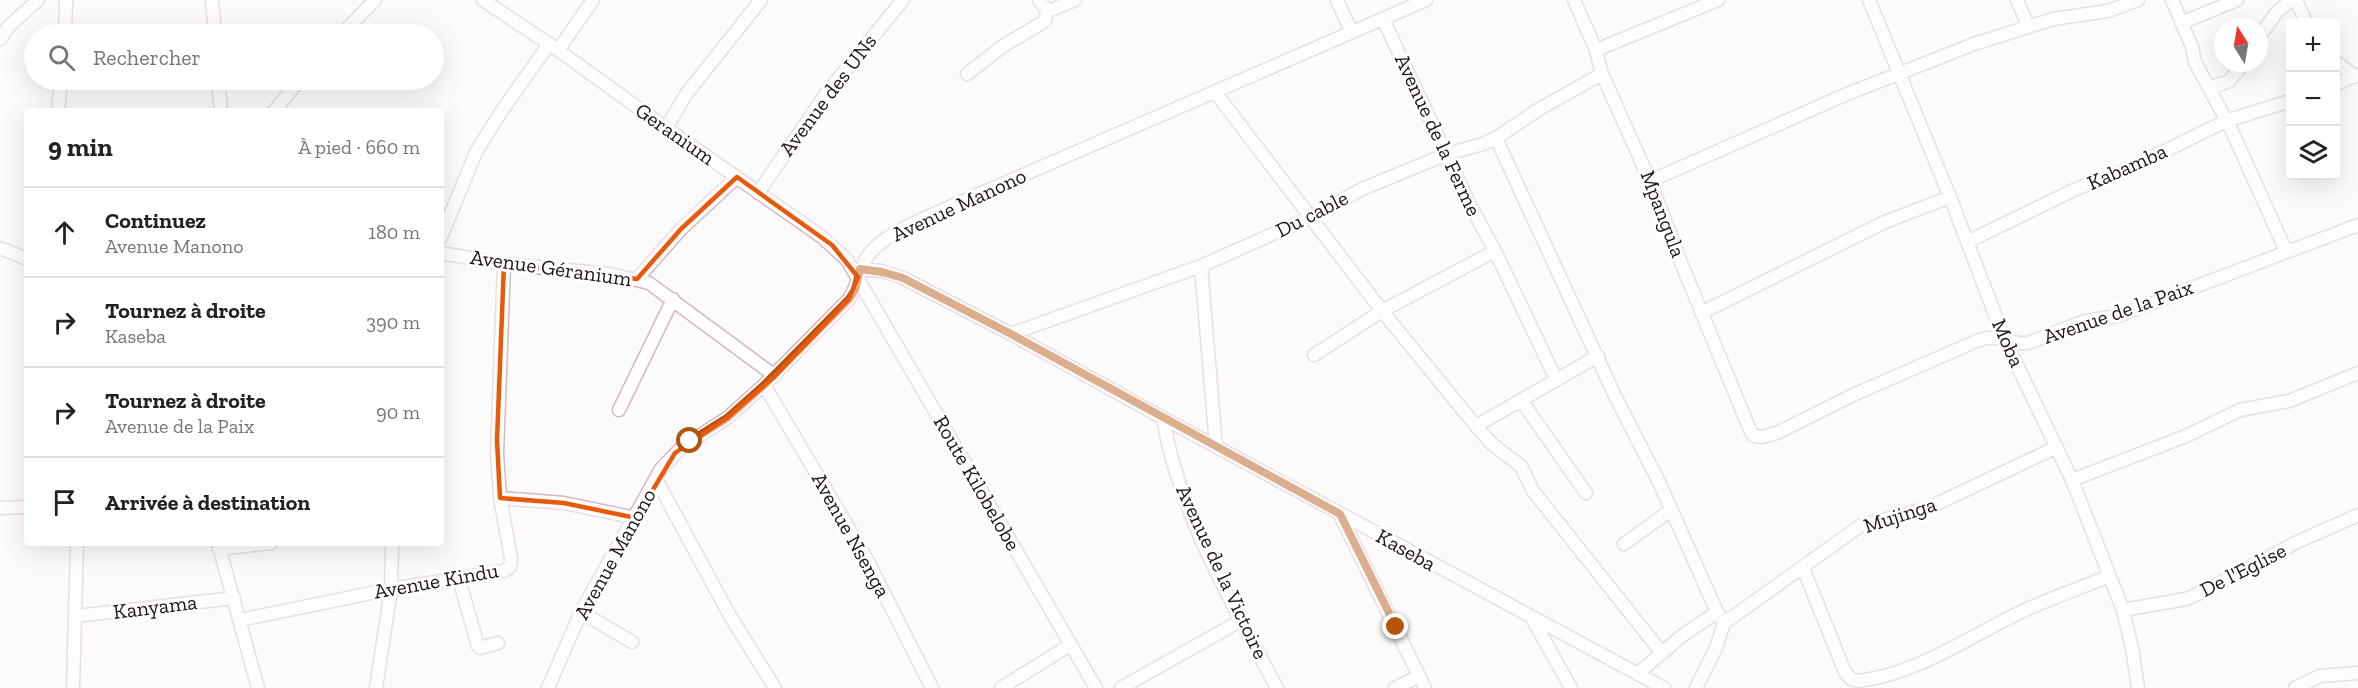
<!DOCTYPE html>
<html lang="fr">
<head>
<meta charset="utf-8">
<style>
	body { margin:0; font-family:"Zilla Slab",serif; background:#f2f2f2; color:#222 }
	.controls { position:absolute; right:18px; top:18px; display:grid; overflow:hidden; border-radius:6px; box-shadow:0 6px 24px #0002 }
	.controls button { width:54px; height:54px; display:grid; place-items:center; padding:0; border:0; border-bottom:2px solid #e0e0e0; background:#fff; color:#222; font:30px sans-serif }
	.compass { position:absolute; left:2214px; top:18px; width:54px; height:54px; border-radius:50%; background:#fff; box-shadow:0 6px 24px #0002; rotate:349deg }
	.stop { position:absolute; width:18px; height:18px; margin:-14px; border:4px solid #b45309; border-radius:50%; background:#fff }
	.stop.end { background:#b45309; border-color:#fff; box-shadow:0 2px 6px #0008 }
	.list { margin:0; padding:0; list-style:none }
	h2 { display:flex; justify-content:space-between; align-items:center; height:78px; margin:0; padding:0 24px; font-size:26px }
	h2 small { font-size:20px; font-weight:400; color:#767676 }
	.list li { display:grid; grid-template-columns:39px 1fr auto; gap:18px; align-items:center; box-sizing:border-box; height:90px; padding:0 24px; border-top:2px solid #e0e0e0 }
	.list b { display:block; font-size:22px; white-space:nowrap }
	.list p { margin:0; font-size:20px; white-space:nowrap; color:#767676 }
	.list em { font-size:20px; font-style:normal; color:#767676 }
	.icon { flex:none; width:33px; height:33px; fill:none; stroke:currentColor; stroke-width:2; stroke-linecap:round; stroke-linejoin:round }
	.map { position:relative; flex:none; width:2358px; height:688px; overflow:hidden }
	.search { position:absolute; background:#fff; box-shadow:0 6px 24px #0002; left:24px; top:24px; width:420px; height:66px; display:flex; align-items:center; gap:15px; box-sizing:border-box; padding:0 21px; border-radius:33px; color:#767676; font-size:22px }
	.panel { position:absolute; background:#fff; box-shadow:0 6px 24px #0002; left:24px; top:108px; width:420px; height:438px; border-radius:6px }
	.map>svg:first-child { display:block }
</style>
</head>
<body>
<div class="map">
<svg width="2358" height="688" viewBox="0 0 2358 688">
	<rect width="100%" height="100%" fill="#fbfbfb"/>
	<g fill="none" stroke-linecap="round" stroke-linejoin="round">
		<g stroke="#d8b7c1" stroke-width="15">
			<path id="minor" d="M212 0 215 34
				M483 0 558 50 666 128 822 237 847 260 1096 688
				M1039 0 1045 8 1051 10 1075 0
				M1337 0 1351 31
				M1574 0 1596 50 1602 74 1650 181 1680 260 1750 430 1754 436 1762 437 1777 433 1853 395 1979 340C1999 333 2009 345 2028 343L2082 322 2121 315 2358 225
				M1869 0 1950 197 2004 338 2072 480 2123 610 2132 648 2138 688
				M2017 0 2028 26
				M2172 0 2192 47 2195 62 2231 129 2286 251
				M2296 0 2306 22
				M1383 19 1470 205 1495 251 1556 379
				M2181 23 2237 0
				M65 34 66 0
				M342 34 375 0
				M2259 37 2277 12 2291 0
				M0 39 9 26 38 0
				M558 50 593 0
				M1596 50 1718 0
				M2336 62 2354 76
				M967 74 1003 46 1045 21 1048 9
				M218 80 221 111
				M2336 84 2358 75
				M2210 88 2229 81 2244 63
				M1215 92 1382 311 1476 426 1493 445 1521 466 1533 491 1662 653 1637 674
				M58 111 61 80
				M274 111 300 80
				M666 128 687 93 761 0
				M1496 138 1615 396 1659 482 1717 612 1721 618 1725 620
				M1650 181 1847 94 1974 44 2053 19 2108 11 2138 0
				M758 193 828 91 903 0
				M441 237 476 152 501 112 549 44
				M1967 242 2076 189 2126 170 2226 121 2290 101
				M0 248 27 259
				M441 253 504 264 610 274 649 283 775 376
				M1201 266 1216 446
				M860 269 882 271 903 278 1011 334 1163 418 1664 688
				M637 279 681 229 737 177
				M1701 313 1885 222 1950 197
				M1011 334 1201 266 1311 217 1362 189 1447 154 1483 144 1496 138 1541 108 1602 74
				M1314 355 1382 311 1495 251
				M764 385 864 554 932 688
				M1521 400 1586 493
				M619 410 673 299
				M1163 418C1179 514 1232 603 1277 688
				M1476 426 1598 356
				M656 479 729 614 775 688
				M2072 480 2186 436 2240 410 2289 401 2358 373
				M500 498 564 503 636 518
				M0 508 27 507
				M1340 515 1425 688
				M218 543 258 688
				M1624 544 1671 510
				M219 549 271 543
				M1803 568 1845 672 1851 679 1858 681C1918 674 1970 636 2023 611 2051 598 2081 588 2109 576
				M459 579 478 646 480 648 498 643
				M2123 610 2186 599 2207 590 2295 543 2358 515
				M581 612 632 642
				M76 616 234 598
				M240 620 391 589 504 571 510 567 511 558 500 498 497 453 504 264
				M1533 620 1571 688
				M1725 620 1730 619 1860 526 1928 508 2057 447
				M1662 653 1683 635 1717 612
				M73 688 77 543
				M376 688 391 589 392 543
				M548 688 581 612 661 469 682 447 727 418 764 385 849 299C858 286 859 270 867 257 883 233 929 217 954 205L1426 0
				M1001 688 1070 645
				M1121 688 1240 621
				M1395 688 1419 676
				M1696 688 1716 648 1725 620
				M2295 688 2320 676 2358 673"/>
		</g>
		<use href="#minor" stroke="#fff" stroke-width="12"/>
	</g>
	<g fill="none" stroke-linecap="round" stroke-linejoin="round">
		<path stroke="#b45309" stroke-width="8" d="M690 441 727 418 764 385 849 299 855 290 860 269 882 272 903 278 1011 334 1340 514 1396 627"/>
	</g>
	<path d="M0 0H2358V688H0ZM737 177 832 245 858 277 849 299 775 376 727 418 675 453 636 518 564 503 500 498 497 440 504 264 637 279 681 229Z" fill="#fbfbfb" fill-opacity=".55" fill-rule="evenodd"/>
	<path fill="none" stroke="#e8590c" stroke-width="4.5" stroke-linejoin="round" d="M737 177 832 245 858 277 849 299 775 376 727 418 675 453 636 518 564 503 500 498 497 440 504 264 637 279 681 229Z"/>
	<g text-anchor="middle" stroke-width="6" stroke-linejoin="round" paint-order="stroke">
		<g font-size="21" fill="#1f1317" stroke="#fff">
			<text transform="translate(828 95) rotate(-53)" y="7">Avenue des UNs</text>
			<text transform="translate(675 134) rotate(35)" y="7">Geranium</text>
			<text transform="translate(1438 135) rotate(65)" y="7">Avenue de la Ferme</text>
			<text transform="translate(2127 167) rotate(-24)" y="7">Kabamba</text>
			<text transform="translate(959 205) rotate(-25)" y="7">Avenue Manono</text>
			<text transform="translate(1312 214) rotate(-27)" y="7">Du cable</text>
			<text transform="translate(1663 214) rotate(69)" y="7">Mpangula</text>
			<text transform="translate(551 268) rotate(8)" y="7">Avenue Géranium</text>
			<text transform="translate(2118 312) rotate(-19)" y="7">Avenue de la Paix</text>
			<text transform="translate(2008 343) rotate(66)" y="7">Moba</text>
			<text transform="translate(977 483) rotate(60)" y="7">Route Kilobelobe</text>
			<text transform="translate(1900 515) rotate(-18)" y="7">Mujinga</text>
			<text transform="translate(851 535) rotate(61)" y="7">Avenue Nsenga</text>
			<text transform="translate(1406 550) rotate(29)" y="7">Kaseba</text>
			<text transform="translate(615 554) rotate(-61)" y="7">Avenue Manono</text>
			<text transform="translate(2243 570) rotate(-27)" y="7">De l'Eglise</text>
			<text transform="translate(1222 572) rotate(65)" y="7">Avenue de la Victoire</text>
			<text transform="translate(436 581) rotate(-10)" y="7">Avenue Kindu</text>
			<text transform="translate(155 607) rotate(-7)" y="7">Kanyama</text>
		</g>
	</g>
</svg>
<div class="controls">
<button>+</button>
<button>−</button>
<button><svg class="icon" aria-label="layers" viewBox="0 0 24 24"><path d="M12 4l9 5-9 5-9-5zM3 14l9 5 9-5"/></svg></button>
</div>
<svg class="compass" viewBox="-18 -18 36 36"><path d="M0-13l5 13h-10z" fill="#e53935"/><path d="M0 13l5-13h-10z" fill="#767676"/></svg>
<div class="stop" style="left:690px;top:441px"></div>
<div class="stop end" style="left:1396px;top:627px"></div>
<div class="search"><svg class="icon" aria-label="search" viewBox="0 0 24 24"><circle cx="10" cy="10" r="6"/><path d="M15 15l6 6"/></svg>Rechercher</div>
<section class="panel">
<h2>9 min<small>À pied · 660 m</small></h2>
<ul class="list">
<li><svg class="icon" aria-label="ahead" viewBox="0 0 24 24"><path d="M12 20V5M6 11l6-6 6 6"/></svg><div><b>Continuez</b><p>Avenue Manono</p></div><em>180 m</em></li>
<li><svg class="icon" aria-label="right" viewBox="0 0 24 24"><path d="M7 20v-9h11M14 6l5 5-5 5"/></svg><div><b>Tournez à droite</b><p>Kaseba</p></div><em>390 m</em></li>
<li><svg class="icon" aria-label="right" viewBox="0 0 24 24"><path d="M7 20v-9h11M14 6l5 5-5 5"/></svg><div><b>Tournez à droite</b><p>Avenue de la Paix</p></div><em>90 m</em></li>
<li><svg class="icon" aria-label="arrive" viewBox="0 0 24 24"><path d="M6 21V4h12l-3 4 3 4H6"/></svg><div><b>Arrivée à destination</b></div></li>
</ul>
</section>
</div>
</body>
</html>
